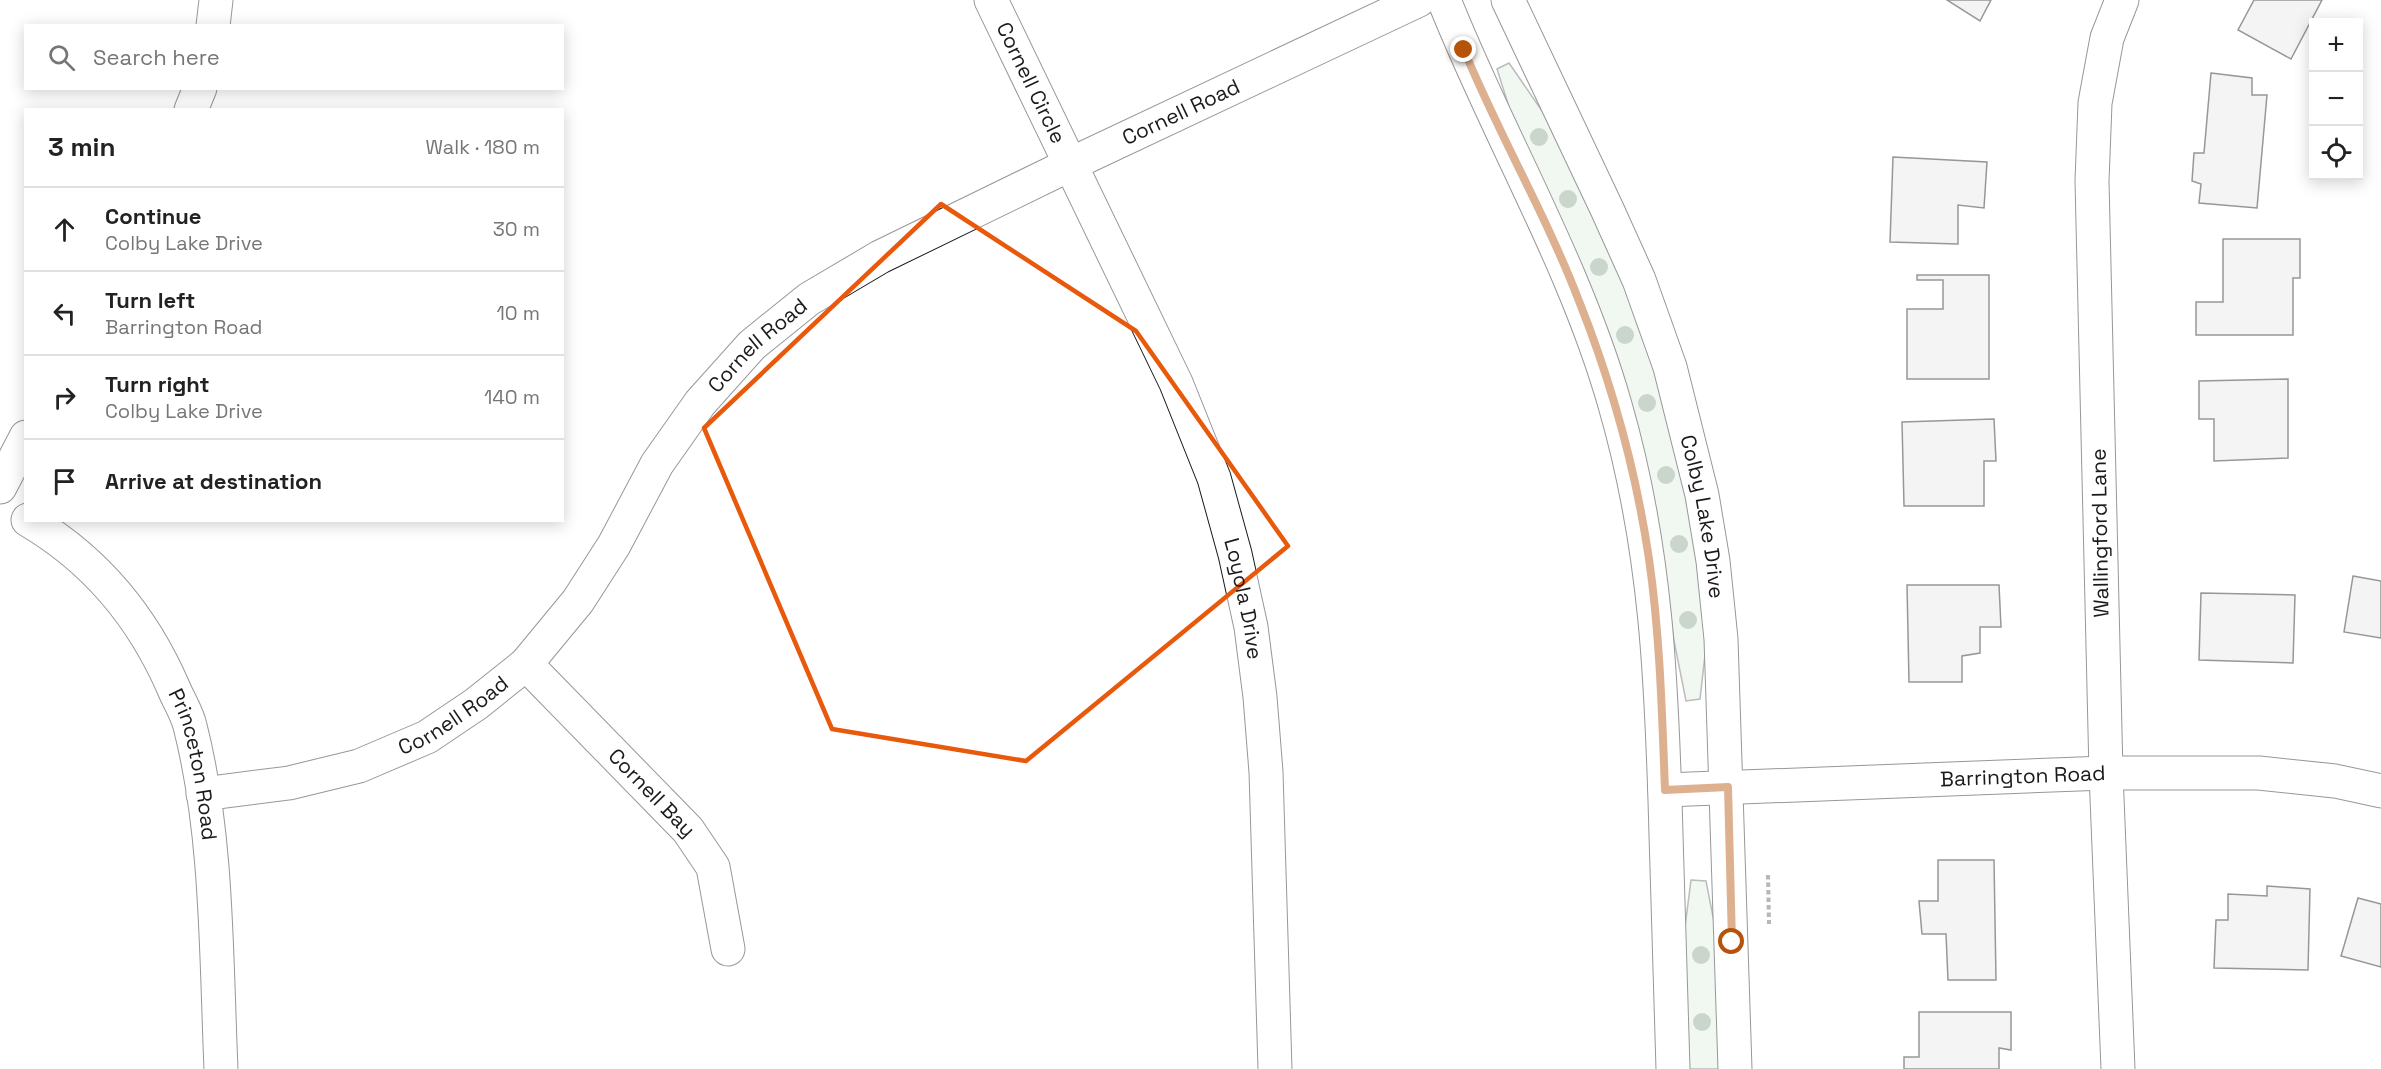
<!DOCTYPE html>
<html lang="en">
<head>
<meta charset="utf-8">
<style>
	body { margin:0; font-family:"Space Grotesk",sans-serif; background:#f6f6f6; color:#222 }
	.controls { position:absolute; right:18px; top:18px; display:grid; overflow:hidden; border-radius:0px; box-shadow:0 3px 15px #0003 }
	.controls button { width:54px; height:54px; display:grid; place-items:center; padding:0; border:0; border-bottom:2px solid #e0e0e0; background:#fff; color:#222; font:30px sans-serif }
	.stop { position:absolute; width:18px; height:18px; margin:-14px; border:4px solid #b45309; border-radius:50%; background:#fff }
	.stop.end { background:#b45309; border-color:#fff; box-shadow:0 2px 6px #0008 }
	.list { margin:0; padding:0; list-style:none }
	h2 { display:flex; justify-content:space-between; align-items:center; height:78px; margin:0; padding:0 24px; font-size:26px }
	h2 small { font-size:20px; font-weight:400; color:#767676 }
	.list li { display:grid; grid-template-columns:39px 1fr auto; gap:18px; align-items:center; box-sizing:border-box; height:84px; padding:0 24px; border-top:2px solid #e0e0e0 }
	.list b { display:block; font-size:22px; white-space:nowrap }
	.list p { margin:0; font-size:20px; white-space:nowrap; color:#767676 }
	.list em { font-size:20px; font-style:normal; color:#767676 }
	.icon { flex:none; width:33px; height:33px; fill:none; stroke:currentColor; stroke-width:2; stroke-linecap:round; stroke-linejoin:round }
	.map { position:relative; flex:none; width:2381px; height:1069px; overflow:hidden }
	.search { position:absolute; background:#fff; box-shadow:0 3px 15px #0003; left:24px; top:24px; width:540px; height:66px; display:flex; align-items:center; gap:15px; box-sizing:border-box; padding:0 21px; border-radius:0px; color:#767676; font-size:22px }
	.panel { position:absolute; background:#fff; box-shadow:0 3px 15px #0003; left:24px; top:108px; width:540px; height:414px; border-radius:0px }
	.map>svg:first-child { display:block }
</style>
</head>
<body>
<div class="map">
<svg width="2381" height="1069" viewBox="0 0 2381 1069">
	<rect width="100%" height="100%" fill="#fff"/>
	<path fill="#e0efe3" stroke="#6a6a6a" stroke-width="1.5" d="M1509 63 1549 121 1622 280 1650 354 1673 435 1697 549 1706 646 1700 699 1686 701 1674 641 1660 532 1515 126 1497 69Z
		M1691 880 1706 881 1716 932 1721 1069H1687L1684 935Z"/>
	<path fill="#e6e6e6" stroke="#1a1a1a" stroke-width="1.5" d="M1947 0H1991L1980 21Z
		M2254 0H2322L2291 59 2238 30Z
		M2211 73 2252 78V95H2267L2257 208 2199 203 2201 184 2192 181 2194 153H2204Z
		M1893 157 1987 162 1984 208 1958 205V244L1890 242Z
		M2223 239H2300V278H2293V335H2196V302H2223Z
		M1917 275H1989V379H1907V309H1943V280H1917Z
		M2288 379V458L2214 461V419H2199V381Z
		M1994 419 1996 461H1984V506H1904L1902 422Z
		M2353 576 2381 581V638L2344 632Z
		M1907 585H1999L2001 627H1980V653L1962 656V682H1909Z
		M2201 593 2295 595 2293 663 2199 660Z
		M1938 860H1994L1996 980H1948L1946 934H1922L1919 901H1938Z
		M2267 886 2310 889 2308 970 2214 968 2216 920H2228V894L2267 896Z
		M2358 898 2381 904V967L2341 956Z
		M1919 1012H2011V1050L1999 1048V1069H1904V1057H1919Z"/>
	<g fill="none" stroke-linecap="round" stroke-linejoin="round">
		<g stroke="#1a1a1a" stroke-width="35">
			<g id="street">
				<path id="s1" d="M991 0 1176 383 1214 478 1235 554 1251 627 1260 697 1266 772 1275 1069"/>
				<path d="M1444 0C1498 136 1575 264 1615 405 1657 550 1662 686 1666 835 1668 913 1670 991 1673 1069"/>
				<path id="s2" d="M1508 0 1607 209 1639 280 1670 367 1702 495 1713 561 1721 639 1735 1069"/>
				<path d="M213 26 216 0"/>
				<path d="M191 110 200 88"/>
				<path d="M0 487 26 437"/>
				<path id="s3" d="M28 520C96 560 143 617 174 689 179 701 187 713 190 726 218 836 216 956 221 1069"/>
				<path id="s4" d="M526 664 688 830 713 867 728 949"/>
				<path id="s5" d="M1665 790 2106 773H2259L2335 781 2381 791"/>
				<path id="s6" d="M203 794 289 783 359 766 427 737 476 704 526 664 578 601 614 545 657 464 700 403 752 345 809 299 880 257 1071 164 1419 0"/>
				<path d="M2118 1069 2106 773 2092 181 2095 103 2107 38 2122 0"/>
			</g>
		</g>
		<path stroke="#5f5f5f" stroke-width="4" stroke-dasharray="4.5 3" stroke-linecap="butt" d="M1768 875 1769 924"/>
		<use href="#street" stroke="#fff" stroke-width="33"/>
	</g>
	<g fill="#8aa48f">
		<circle cx="1539" cy="137" r="9"/>
		<circle cx="1568" cy="199" r="9"/>
		<circle cx="1599" cy="267" r="9"/>
		<circle cx="1625" cy="335" r="9"/>
		<circle cx="1647" cy="403" r="9"/>
		<circle cx="1666" cy="475" r="9"/>
		<circle cx="1679" cy="544" r="9"/>
		<circle cx="1688" cy="620" r="9"/>
		<circle cx="1701" cy="955" r="9"/>
		<circle cx="1702" cy="1022" r="9"/>
	</g>
	<g fill="none" stroke-linecap="round" stroke-linejoin="round">
		<path stroke="#b45309" stroke-width="8" d="M1464 50C1499 135 1546 215 1579 301 1612 384 1636 471 1649 559 1660 635 1662 713 1665 790L1728 787 1732 942"/>
	</g>
	<path d="M0 0H2381V1069H0ZM941 204 1136 331 1288 546 1026 761 832 729 704 428Z" fill="#fff" fill-opacity=".55" fill-rule="evenodd"/>
	<path fill="none" stroke="#e8590c" stroke-width="4.5" stroke-linejoin="round" d="M941 204 1136 331 1288 546 1026 761 832 729 704 428Z"/>
	<g text-anchor="middle" stroke-width="4.5" stroke-linejoin="round" paint-order="stroke">
		<g font-size="21" fill="#1a1a1a" stroke="#fff">
			<text dy="7" stroke="none"><textPath href="#s1" startOffset="92">Cornell Circle</textPath></text>
			<text dy="7" stroke="none"><textPath href="#s6" startOffset="1238">Cornell Road</textPath></text>
			<text dy="7" stroke="none"><textPath href="#s6" startOffset="752">Cornell Road</textPath></text>
			<text dy="7" stroke="none"><textPath href="#s2" startOffset="555">Colby Lake Drive</textPath></text>
			<text transform="translate(2100 533) rotate(-91)" y="7">Wallingford Lane</text>
			<text dy="7" stroke="none"><textPath href="#s1" startOffset="652">Loyola Drive</textPath></text>
			<text dy="7" stroke="none"><textPath href="#s6" startOffset="266">Cornell Road</textPath></text>
			<text dy="7" stroke="none"><textPath href="#s3" startOffset="306">Princeton Road</textPath></text>
			<text dy="7" stroke="none"><textPath href="#s5" startOffset="358">Barrington Road</textPath></text>
			<text dy="7" stroke="none"><textPath href="#s4" startOffset="180">Cornell Bay</textPath></text>
		</g>
	</g>
</svg>
<div class="controls">
<button>+</button>
<button>−</button>
<button><svg class="icon" aria-label="locate" viewBox="0 0 24 24"><circle cx="12" cy="12" r="6"/><path d="M12 2v4M12 18v4M2 12h4M18 12h4"/></svg></button>
</div>
<div class="stop" style="left:1732px;top:942px"></div>
<div class="stop end" style="left:1464px;top:50px"></div>
<div class="search"><svg class="icon" aria-label="search" viewBox="0 0 24 24"><circle cx="10" cy="10" r="6"/><path d="M15 15l6 6"/></svg>Search here</div>
<section class="panel">
<h2>3 min<small>Walk · 180 m</small></h2>
<ul class="list">
<li><svg class="icon" aria-label="ahead" viewBox="0 0 24 24"><path d="M12 20V5M6 11l6-6 6 6"/></svg><div><b>Continue</b><p>Colby Lake Drive</p></div><em>30 m</em></li>
<li><svg class="icon" aria-label="left" viewBox="0 0 24 24"><path d="M17 20v-9H6M10 6l-5 5 5 5"/></svg><div><b>Turn left</b><p>Barrington Road</p></div><em>10 m</em></li>
<li><svg class="icon" aria-label="right" viewBox="0 0 24 24"><path d="M7 20v-9h11M14 6l5 5-5 5"/></svg><div><b>Turn right</b><p>Colby Lake Drive</p></div><em>140 m</em></li>
<li><svg class="icon" aria-label="arrive" viewBox="0 0 24 24"><path d="M6 21V4h12l-3 4 3 4H6"/></svg><div><b>Arrive at destination</b></div></li>
</ul>
</section>
</div>
</body>
</html>
